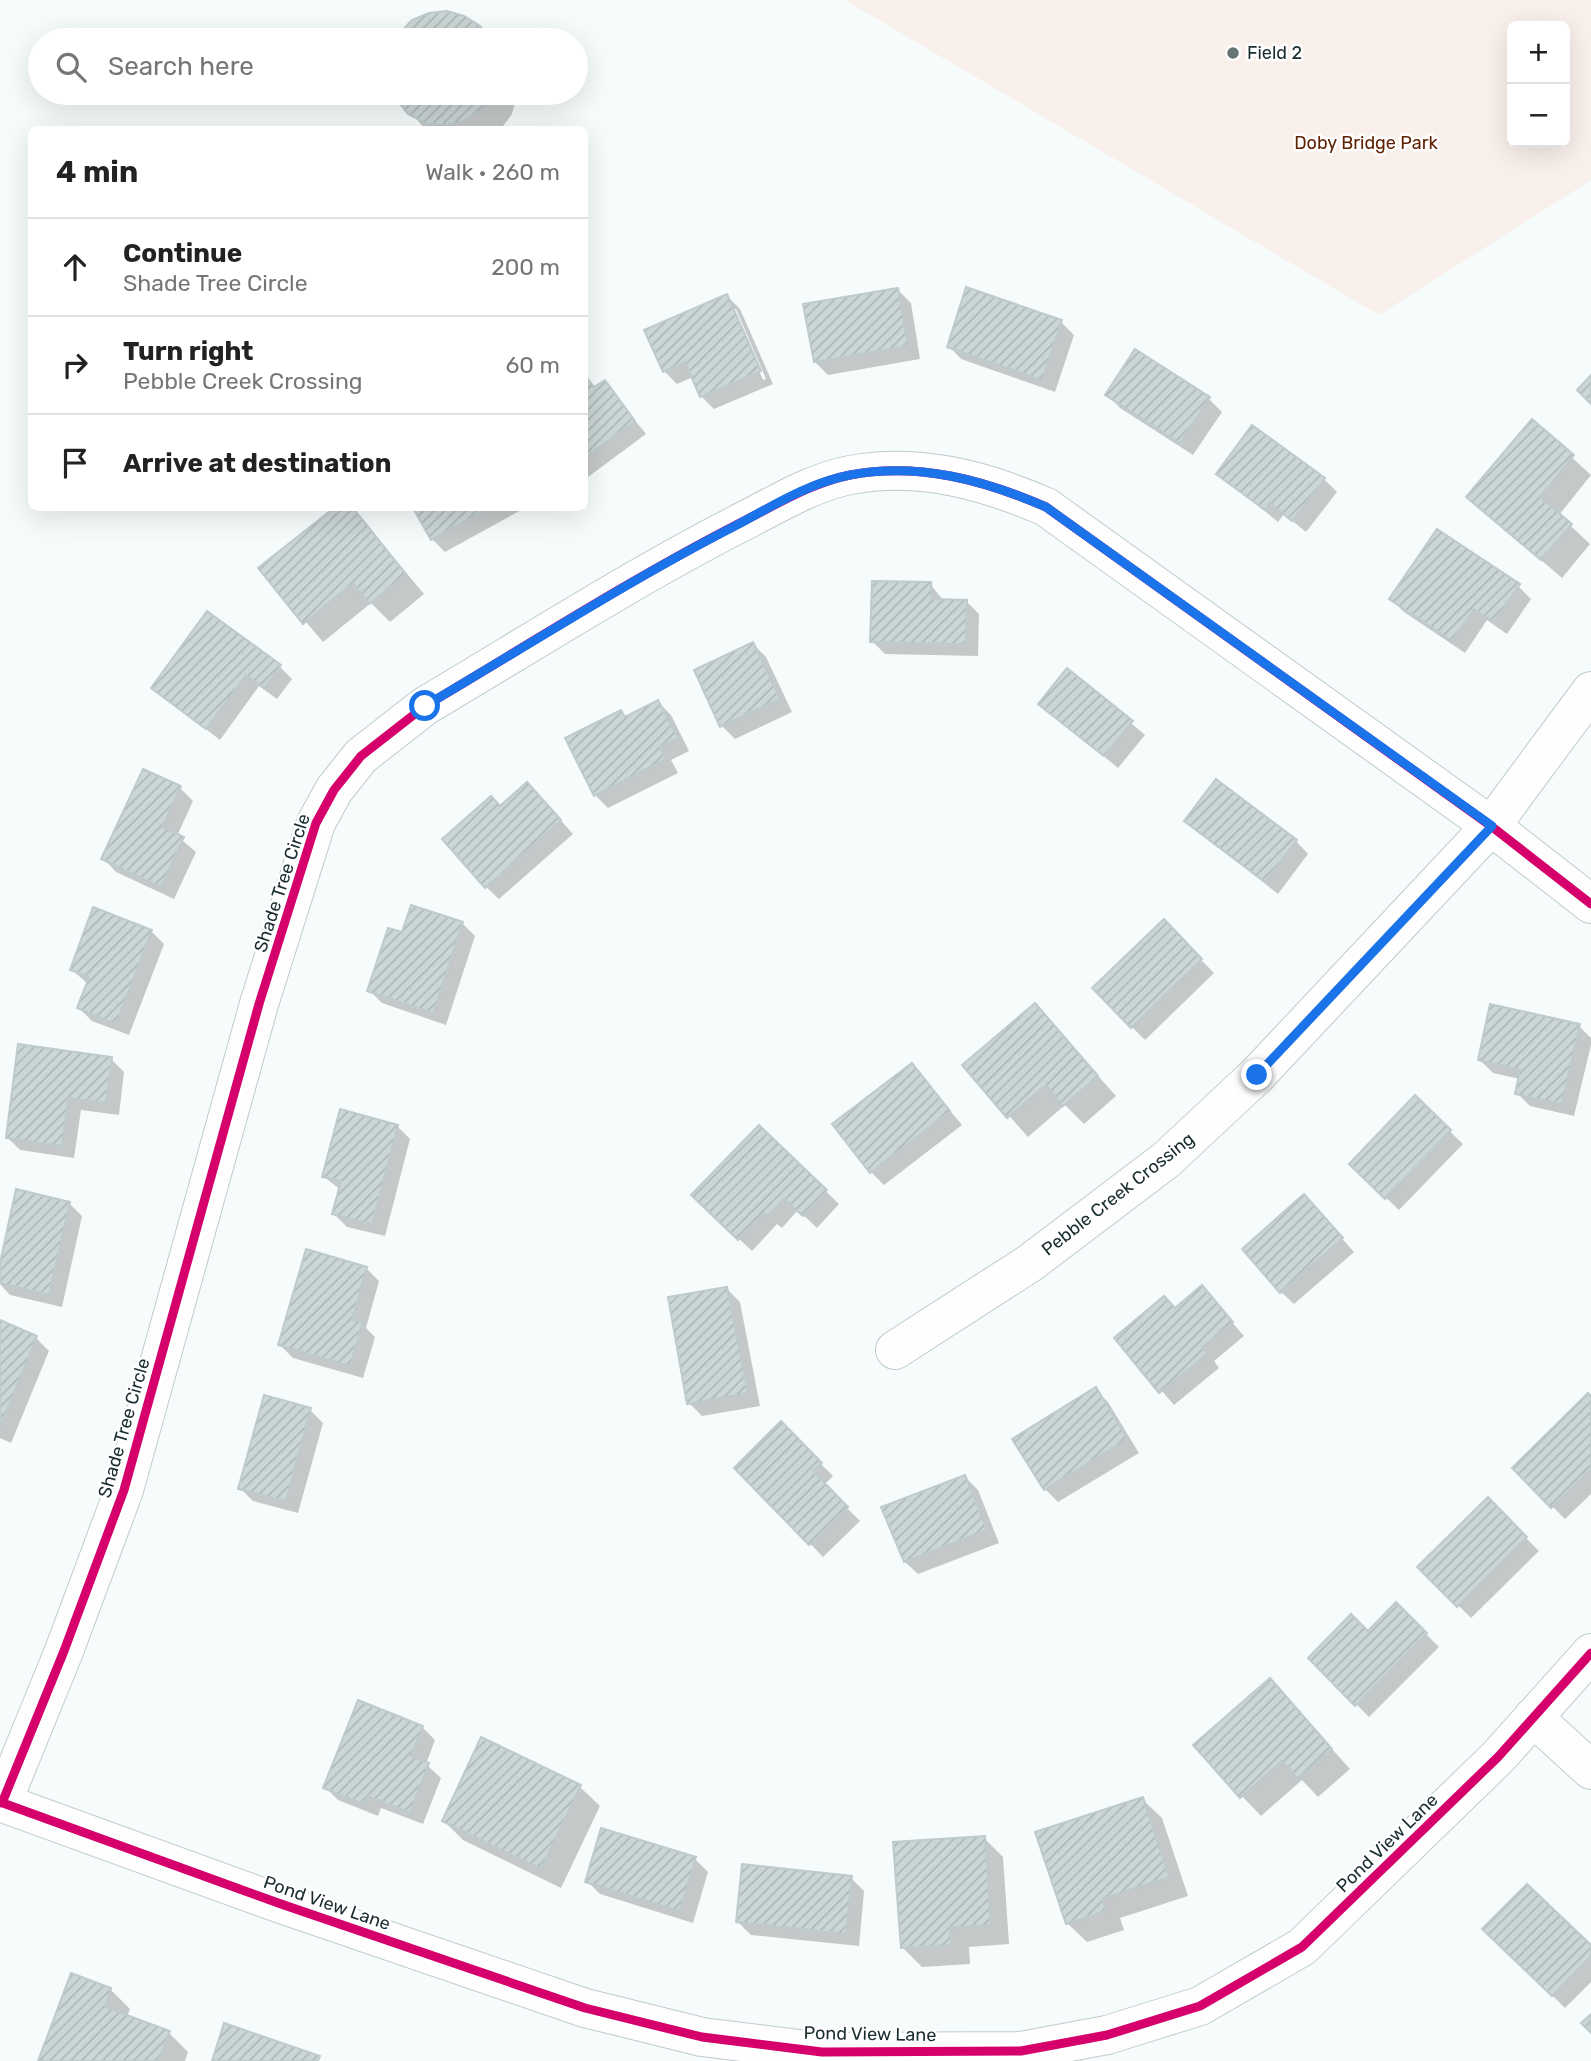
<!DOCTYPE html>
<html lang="en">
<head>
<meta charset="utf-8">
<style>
	body { margin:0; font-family:Rubik,sans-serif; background:#f2f2f2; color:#222 }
	.controls { position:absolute; right:21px; top:21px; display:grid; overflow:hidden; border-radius:10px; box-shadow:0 7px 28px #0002 }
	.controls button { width:63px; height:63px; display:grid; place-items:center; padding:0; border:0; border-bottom:2px solid #e0e0e0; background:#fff; color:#222; font:35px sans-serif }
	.stop { position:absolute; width:21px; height:21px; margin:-16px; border:5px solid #1a73e8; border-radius:50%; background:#fff }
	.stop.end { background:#1a73e8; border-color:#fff; box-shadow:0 2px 7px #0008 }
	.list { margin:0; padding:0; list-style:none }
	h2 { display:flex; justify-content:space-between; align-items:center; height:91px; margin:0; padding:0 28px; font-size:30px }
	h2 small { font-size:23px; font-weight:400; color:#767676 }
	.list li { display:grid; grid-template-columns:46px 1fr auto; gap:21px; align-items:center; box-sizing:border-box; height:98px; padding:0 28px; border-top:2px solid #e0e0e0 }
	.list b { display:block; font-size:26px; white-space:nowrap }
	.list p { margin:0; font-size:23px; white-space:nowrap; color:#767676 }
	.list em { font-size:23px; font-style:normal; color:#767676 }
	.icon { flex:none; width:38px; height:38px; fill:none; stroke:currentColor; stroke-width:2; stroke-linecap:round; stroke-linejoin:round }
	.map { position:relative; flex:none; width:1591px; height:2061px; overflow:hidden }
	.search { position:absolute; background:#fff; box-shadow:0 7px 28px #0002; left:28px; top:28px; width:560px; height:77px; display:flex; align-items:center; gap:18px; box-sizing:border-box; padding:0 24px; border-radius:38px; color:#767676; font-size:26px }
	.panel { position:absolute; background:#fff; box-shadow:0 7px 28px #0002; left:28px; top:126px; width:560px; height:385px; border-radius:10px }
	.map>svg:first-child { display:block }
</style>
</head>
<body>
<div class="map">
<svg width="1591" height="2061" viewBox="0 0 1591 2061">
	<defs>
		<pattern id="building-hatch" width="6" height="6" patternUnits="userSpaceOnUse" patternTransform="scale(1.75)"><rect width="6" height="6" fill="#cbd6d7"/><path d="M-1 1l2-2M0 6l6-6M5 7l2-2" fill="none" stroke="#aeb8b9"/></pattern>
	</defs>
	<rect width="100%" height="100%" fill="#f6fbfb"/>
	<path fill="#f9efeb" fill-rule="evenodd" d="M845 0H1591V180L1379 315ZM1512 26H1565V142H1512Z"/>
	<path fill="#0003" fill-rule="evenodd" d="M413 21 479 27 492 40H395Z
		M393 93H517V95L512 114 500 130H426Z
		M898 290 911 303 920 359 828 375 815 362Z
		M727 296 740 309 773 384 714 409 701 396 693 377 677 384 664 371ZM732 309H736L766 379 763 380Z
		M1061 322 1074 335 1055 392 961 359 949 346Z
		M584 375 596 388 604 382 646 434 584 480Z
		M1108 395 1209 399 1222 412 1193 455 1120 408Z
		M1532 421 1591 475 1559 515 1590 544 1562 578 1468 497Z
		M1218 473 1324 479 1337 492 1306 532 1284 514 1278 522Z
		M336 508H352L424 594 390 622 371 603 323 642 260 568Z
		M415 508H522L523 509 445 552 432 539Z
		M930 584 944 601H966L979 614 978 656 885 654 872 641Z
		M1518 586 1531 599 1507 634 1487 620 1465 653 1404 612 1391 599Z
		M753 644 766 657 792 712 735 739 722 726Z
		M279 666 292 679 277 699 259 686 220 740 153 688Z
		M1068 670 1145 735 1118 768 1041 704Z
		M658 702 671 715 689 751 671 760 678 773 608 808 595 795 621 712 627 718Z
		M180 788 193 801 177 836 196 852 174 899 116 872 104 859Z
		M540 797 573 834 499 899 486 887 501 808Z
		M1186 821 1296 841 1308 854 1278 894Z
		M1164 922 1214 973 1145 1040 1094 989Z
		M462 923 475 936 446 1025 382 1003 369 990Z
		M151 931 164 944 129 1035 92 1021 79 1008 88 984 72 970Z
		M1035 1005 1116 1096 1084 1124 1065 1105 1028 1137 964 1065Z
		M1579 1026 1591 1038V1045L1574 1116 1530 1106 1517 1093 1520 1079 1493 1073 1480 1060Z
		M111 1059 124 1072 119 1115 81 1110 74 1158 20 1150 7 1137Z
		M912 1065 962 1125 884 1185 871 1172Z
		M1415 1098 1463 1144 1399 1210 1351 1164Z
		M397 1126 410 1139 385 1236 347 1227 334 1214 341 1190 324 1177Z
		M759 1127 839 1204 817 1228 798 1210 782 1228 777 1224 752 1251 706 1208Z
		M69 1203 82 1216 62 1307 10 1295 0 1284V1271Z
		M1316 1209 1354 1252 1294 1304 1281 1292Z
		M366 1268 379 1281 366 1328 375 1337 363 1378 293 1358 280 1345Z
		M1202 1288 1244 1336 1214 1361 1219 1368 1174 1405 1116 1338 1176 1310Z
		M727 1289 740 1302 760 1406 702 1416 689 1403Z
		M0 1322 36 1338 49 1351 11 1443 0 1438Z
		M1095 1390 1108 1402 1139 1453 1058 1502 1045 1489Z
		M1591 1399V1494L1565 1519 1514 1468Z
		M310 1410 323 1423 298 1513 253 1501 240 1488Z
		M781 1424 833 1476 824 1485 860 1521 823 1557 737 1468Z
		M965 1477 978 1490 999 1543 918 1574 905 1562Z
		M1488 1500 1539 1551 1471 1618 1420 1567Z
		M1396 1604 1439 1647 1369 1717 1310 1658 1368 1633Z
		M1270 1680 1350 1769 1318 1797 1302 1780 1261 1816 1242 1796Z
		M422 1727 435 1740 426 1764 441 1778 423 1824 381 1808 378 1816 338 1800 325 1787Z
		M482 1740 580 1787 600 1806 561 1888 463 1840 444 1821Z
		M1142 1799 1162 1818 1188 1896 1120 1918 1124 1930 1087 1942 1067 1923Z
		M984 1838 1003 1857 1009 1944 969 1947 970 1964 922 1967 902 1947Z
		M695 1859 708 1872 693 1923 600 1894 587 1881Z
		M851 1878 864 1891 859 1946 751 1935 738 1922Z
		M1485 1929 1591 1948V1982L1565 2008Z
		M110 1989 130 2009 127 2017 169 2033 188 2052 185 2061H40Z"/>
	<path fill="url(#building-hatch)" stroke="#becacb" stroke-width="2" d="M447 11 464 16 480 26 491 40H393L412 20 429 13Z
		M391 93H494L481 110 464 121 445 125 426 123 408 114Z
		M966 287 1062 320 1042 380 947 347Z
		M898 288 908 346 814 362 803 304Z
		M727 294 761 371 700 397 685 362 663 372 644 330Z
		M1135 349 1210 397 1180 443 1105 395Z
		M584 374 594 387 605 380 635 421 584 458Z
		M1591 375V404L1577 390Z
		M1532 419 1574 455 1540 497 1572 524 1541 560 1466 497Z
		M1252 425 1325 478 1292 521 1270 503 1265 510 1216 474Z
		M334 508H353L406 574 369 604 353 583 303 624 258 568Z
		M413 508H489L431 540Z
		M1437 529 1520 584 1494 622 1474 609 1452 641 1389 599Z
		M872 581 931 582 932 599 967 600 966 644 870 642Z
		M207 611 281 665 264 688 246 675 206 729 151 688Z
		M753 642 780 699 720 727 694 670Z
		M1067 668 1133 721 1104 756 1038 704Z
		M658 700 678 738 660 747 666 759 594 796 565 738 621 710 625 717Z
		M143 769 181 786 162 827 184 837 161 887 101 859Z
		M1216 779 1297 840 1265 882 1184 821Z
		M527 782 561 820 485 888 442 839 491 796 500 806Z
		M411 905 463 922 433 1013 367 991 388 928 402 932Z
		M93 907 152 930 116 1024 77 1008 89 977 70 970Z
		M1164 919 1202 959 1131 1028 1092 988Z
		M1035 1003 1098 1076 1063 1106 1046 1085 1007 1118 962 1065Z
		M1490 1004 1580 1024 1562 1104 1515 1094 1520 1070 1478 1060Z
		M18 1044 112 1057 106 1103 68 1098 62 1146 6 1138Z
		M912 1063 950 1111 870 1173 832 1124Z
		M1415 1095 1451 1130 1385 1199 1349 1164Z
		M340 1109 398 1125 372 1224 332 1214 341 1181 322 1177Z
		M759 1125 827 1190 803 1216 784 1199 768 1216 764 1213 738 1240 691 1195Z
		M16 1189 70 1202 49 1295 0 1283V1263Z
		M1304 1194 1343 1238 1280 1293 1242 1249Z
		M306 1249 367 1267 352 1320 363 1322 350 1366 278 1345Z
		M1202 1285 1233 1322 1202 1347 1207 1354 1159 1393 1114 1338 1164 1296 1175 1308Z
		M727 1287 748 1393 687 1404 668 1297Z
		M0 1320 37 1336 0 1427Z
		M1096 1387 1127 1439 1044 1490 1012 1439Z
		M1588 1393 1591 1396V1469L1551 1508 1512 1468Z
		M264 1395 311 1408 286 1501 238 1489Z
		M781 1421 822 1463 813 1471 848 1507 809 1545 734 1468Z
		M965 1475 987 1530 904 1562 881 1507Z
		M1488 1497 1527 1537 1457 1607 1417 1567Z
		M1396 1602 1427 1633 1355 1706 1308 1658 1351 1614 1368 1631Z
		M1270 1678 1332 1749 1298 1779 1282 1761 1240 1798 1193 1745Z
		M358 1700 423 1726 411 1756 429 1763 410 1813 368 1796 364 1804 323 1788Z
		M481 1737 581 1785 541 1869 442 1821Z
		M1143 1797 1169 1877 1102 1899 1106 1911 1066 1924 1035 1832Z
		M601 1828 696 1857 680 1911 585 1882Z
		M985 1836 991 1925 950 1928 951 1945 901 1948 893 1842Z
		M742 1864 852 1876 846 1934 736 1922Z
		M1527 1884 1591 1945V1956L1552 1996 1482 1929Z
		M71 1973 111 1988 105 2007 170 2031 158 2061H38Z
		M1591 2014V2033L1581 2023Z
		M224 2023 320 2056 318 2061H212Z"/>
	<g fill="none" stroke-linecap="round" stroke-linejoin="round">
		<g stroke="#c0cbcd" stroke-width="40">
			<path id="minor" d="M895 1350 1030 1263 1166 1160 1257 1075 1491 826 1591 691
				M1533 1717 1591 1770
				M0 1802 281 1904 585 2008 702 2037 822 2052 1021 2051 1107 2035 1200 2006 1302 1947 1498 1757 1591 1653
				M2 1803 64 1651 124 1490 259 1004 316 823 334 790 361 756 425 706C528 645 631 579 738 524 774 506 810 483 850 475 918 462 984 480 1046 507L1491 826 1591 904"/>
		</g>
		<use href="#minor" stroke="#fefefe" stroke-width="38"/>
		<g stroke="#fff" stroke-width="13">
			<path id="cycleway" d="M0 1802 281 1904 585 2008 702 2037 822 2052 1021 2051 1107 2035 1200 2006 1302 1947 1498 1757 1591 1653
				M2 1803 64 1651 124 1490 259 1004 316 823 334 790 361 756 425 706C528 645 631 579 738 524 774 506 810 483 850 475 918 462 984 480 1046 507L1491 826 1591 904"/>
		</g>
		<use href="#cycleway" stroke="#d6006c" stroke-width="9"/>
	</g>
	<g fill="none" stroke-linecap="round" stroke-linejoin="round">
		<path stroke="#1a73e8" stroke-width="9" d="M425 706C527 646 628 581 733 527 771 507 808 483 850 475 918 462 984 480 1046 507L1492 826 1257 1075"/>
	</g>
	<circle fill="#667476" stroke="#fff" stroke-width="2.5" cx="1233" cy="53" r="7"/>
	<g text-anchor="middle" stroke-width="5" stroke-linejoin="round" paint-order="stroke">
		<g font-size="18" fill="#192c2f" stroke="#fff" text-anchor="start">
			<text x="1247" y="59">Field 2</text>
		</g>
		<g font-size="18" fill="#612204" stroke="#fff">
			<text x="1366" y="149">Doby Bridge Park</text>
		</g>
		<g font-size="18" fill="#192c2f" stroke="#fff">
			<text transform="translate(282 883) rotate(-72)" y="6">Shade Tree Circle</text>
			<text transform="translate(1118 1194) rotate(-38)" y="6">Pebble Creek Crossing</text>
			<text transform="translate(124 1428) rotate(-74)" y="6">Shade Tree Circle</text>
			<text transform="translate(1387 1843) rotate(-44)" y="6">Pond View Lane</text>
			<text transform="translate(327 1903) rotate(19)" y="6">Pond View Lane</text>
			<text transform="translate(870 2034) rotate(1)" y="6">Pond View Lane</text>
		</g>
	</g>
</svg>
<div class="controls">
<button>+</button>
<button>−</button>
</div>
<div class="stop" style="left:425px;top:706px"></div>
<div class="stop end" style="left:1257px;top:1075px"></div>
<div class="search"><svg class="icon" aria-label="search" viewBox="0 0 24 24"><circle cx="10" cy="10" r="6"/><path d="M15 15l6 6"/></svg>Search here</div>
<section class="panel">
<h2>4 min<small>Walk · 260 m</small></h2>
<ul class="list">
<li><svg class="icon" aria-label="ahead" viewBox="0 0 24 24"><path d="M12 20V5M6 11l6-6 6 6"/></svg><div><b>Continue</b><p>Shade Tree Circle</p></div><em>200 m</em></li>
<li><svg class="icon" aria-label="right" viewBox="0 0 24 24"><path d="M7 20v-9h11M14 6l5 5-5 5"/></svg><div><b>Turn right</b><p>Pebble Creek Crossing</p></div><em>60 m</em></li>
<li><svg class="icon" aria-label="arrive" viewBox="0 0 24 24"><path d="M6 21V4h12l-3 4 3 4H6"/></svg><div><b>Arrive at destination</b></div></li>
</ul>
</section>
</div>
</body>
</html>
